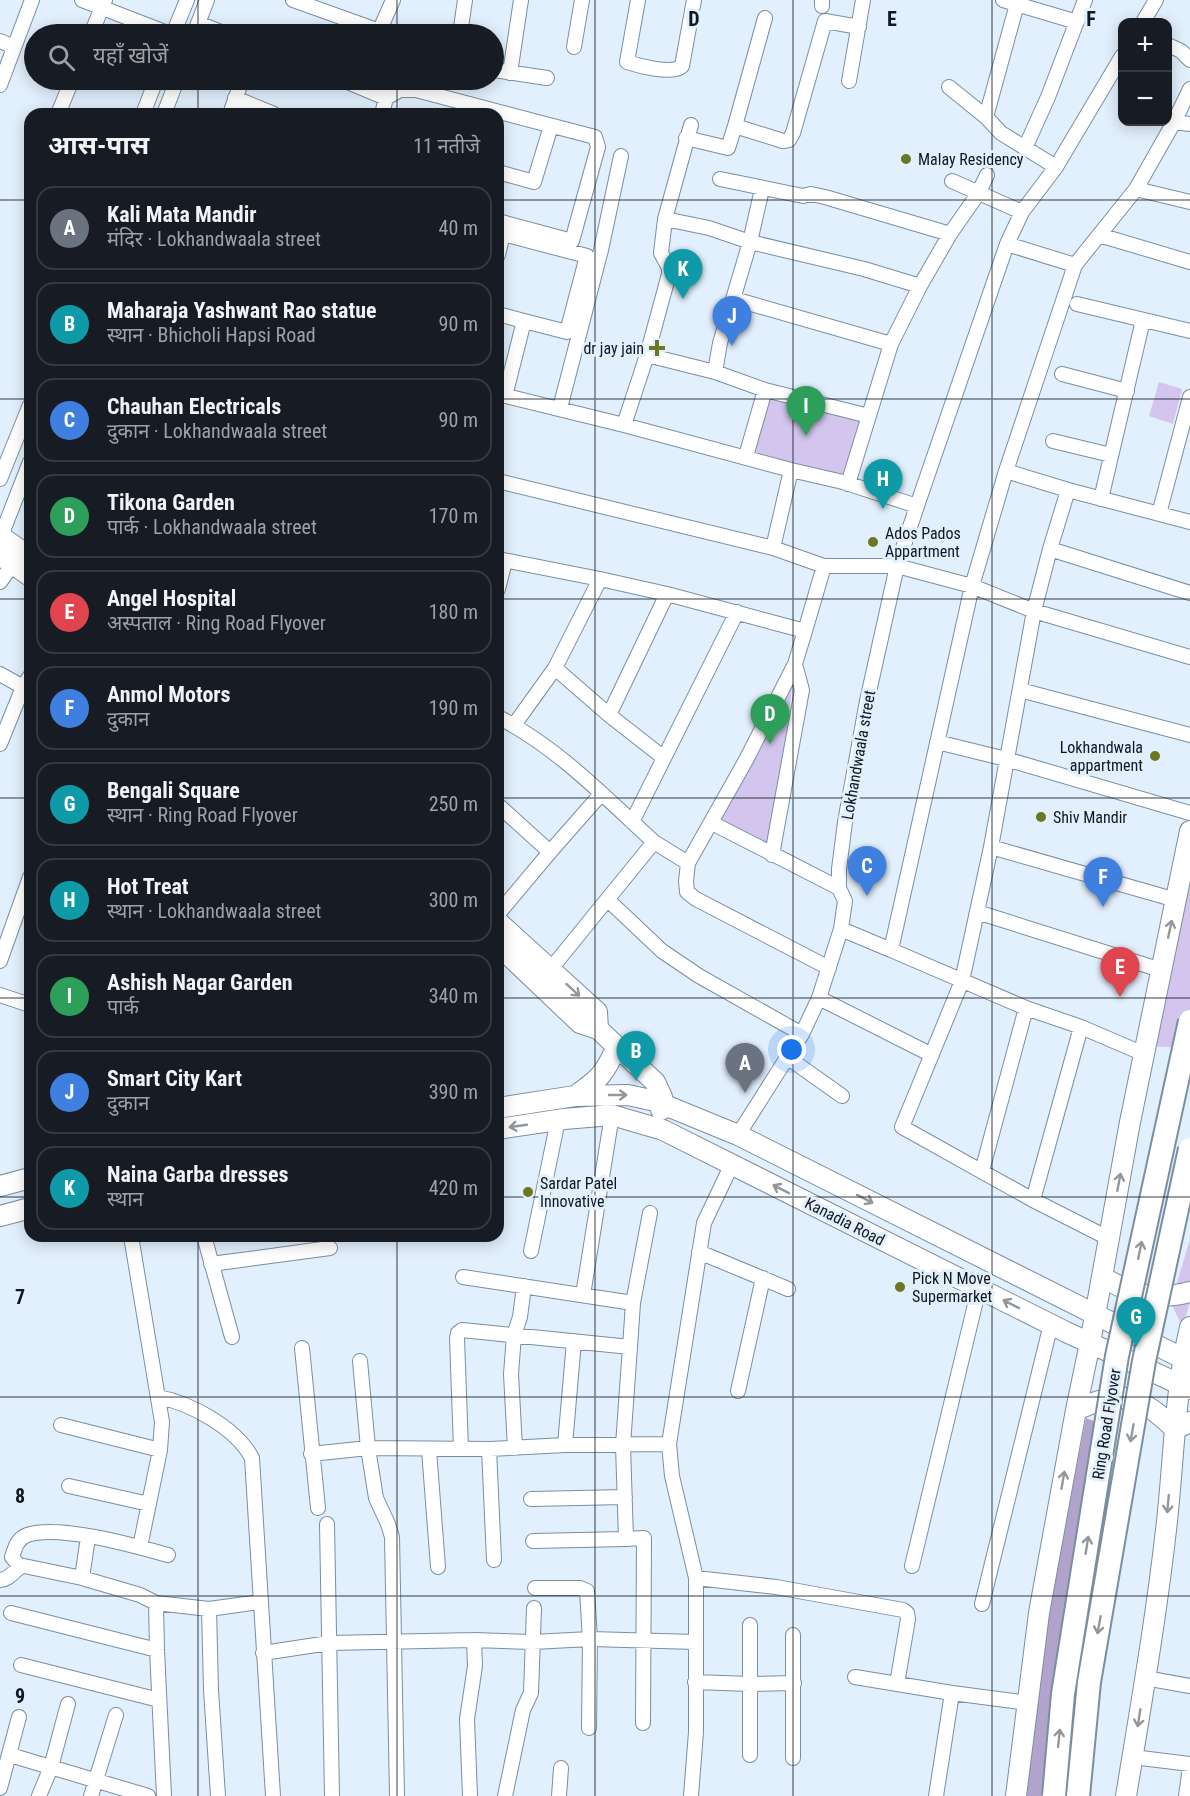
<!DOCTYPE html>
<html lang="hi">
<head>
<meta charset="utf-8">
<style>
	body { margin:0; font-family:"Roboto Condensed","Noto Sans Devanagari",sans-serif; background:#20242c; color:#f1f3f6 }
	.controls { position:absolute; right:18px; top:18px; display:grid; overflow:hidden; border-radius:12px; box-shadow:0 3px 15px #0003 }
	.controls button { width:54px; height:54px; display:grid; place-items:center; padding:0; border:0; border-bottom:2px solid #363941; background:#171b24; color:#f1f3f6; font:30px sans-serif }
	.you { position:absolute; left:792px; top:1050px; width:21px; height:21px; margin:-15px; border:4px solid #fff; border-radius:50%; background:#1a73e8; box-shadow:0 0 0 9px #1a73e833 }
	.badge { display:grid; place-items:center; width:39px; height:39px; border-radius:50%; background:#0b8043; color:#fff; font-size:20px; font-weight:700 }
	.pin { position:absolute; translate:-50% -50px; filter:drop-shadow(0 2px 3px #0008) }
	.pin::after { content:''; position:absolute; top:32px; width:21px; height:18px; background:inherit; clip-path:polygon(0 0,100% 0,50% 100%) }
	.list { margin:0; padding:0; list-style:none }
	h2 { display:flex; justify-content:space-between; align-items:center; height:78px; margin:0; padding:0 24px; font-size:26px }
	h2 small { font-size:20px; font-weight:400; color:#9ea1a6 }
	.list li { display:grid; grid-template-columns:39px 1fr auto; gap:18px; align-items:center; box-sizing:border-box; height:84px; margin:0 12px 12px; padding:0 12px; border:2px solid #363941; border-radius:18px }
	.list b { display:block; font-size:22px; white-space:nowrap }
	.list p { margin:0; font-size:20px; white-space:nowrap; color:#9ea1a6 }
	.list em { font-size:20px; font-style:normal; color:#9ea1a6 }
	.icon { flex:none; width:33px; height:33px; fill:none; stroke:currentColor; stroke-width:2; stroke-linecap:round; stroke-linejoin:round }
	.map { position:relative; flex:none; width:1190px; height:1796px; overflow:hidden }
	.search { position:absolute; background:#171b24; box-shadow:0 3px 15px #0003; left:24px; top:24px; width:480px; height:66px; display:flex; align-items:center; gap:15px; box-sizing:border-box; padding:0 21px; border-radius:33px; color:#9ea1a6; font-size:22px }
	.panel { position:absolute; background:#171b24; box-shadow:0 3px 15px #0003; left:24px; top:108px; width:480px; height:1134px; border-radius:18px }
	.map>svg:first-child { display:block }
</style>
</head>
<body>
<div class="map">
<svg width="1190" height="1796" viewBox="0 0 1190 1796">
	<rect width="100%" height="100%" fill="#e2effc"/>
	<path fill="#d3c5ed" d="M1159 382 1182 389 1173 424 1149 416Z
		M765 390 869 416 843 482 746 456Z
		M795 664 772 851 712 823Z
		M1190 817V1048L1145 1046 1161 947Z
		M1190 1239V1301L1183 1328 1171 1303Z"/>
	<path fill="#b1a3cb" d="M1086 1418 1101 1424 1052 1796H1024L1052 1595Z"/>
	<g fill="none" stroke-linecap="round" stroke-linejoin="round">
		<g stroke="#7b8ea1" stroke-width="16">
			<path id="street" d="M82 0 170 34
				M293 0 388 34
				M638 0 627 62C639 66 672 75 682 66L694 0
				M1003 0 1077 22
				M822 6V0
				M1143 22 1156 0
				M198 23 226 34
				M91 34 105 0
				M173 34 187 0
				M194 34 207 0
				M378 34 393 0
				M460 34 465 0
				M0 41 14 47
				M1168 45 1181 51 1190 60
				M574 47 582 0
				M494 70 547 78
				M510 73 521 0
				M343 80 386 98 382 114
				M849 81 863 0
				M0 85 32 0
				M949 87 986 117 1001 133 1056 167
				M1190 89 1174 122 1190 124
				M235 98 274 114
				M386 98 400 90H416L595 137 598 147 572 241 498 221
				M58 114 72 80
				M143 114 156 80
				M164 114 177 80
				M230 114 242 80
				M986 117 1017 4
				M735 126 765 18
				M686 138 728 148 735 126 783 141 789 140 793 133 825 21 859 27
				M1025 148 1048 97 1085 0
				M498 172 534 182 551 126
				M720 179 803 196 811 194 825 197 950 234
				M952 181 1022 212
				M1136 189 1190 202
				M665 219 691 125
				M1099 235 1190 262
				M1007 244 1022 212 1056 167 1122 56
				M498 255 503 234 587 256 567 332 524 321 505 396
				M1075 265 1136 189 1174 122
				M734 299 891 344
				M1077 304 1190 331
				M498 314 524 321
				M647 355 669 274V268L661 253 665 219 709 228 750 242 864 269 920 286
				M715 372 720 343 750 242 762 189
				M1062 374 1127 391
				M498 394 624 425 791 470 843 482 917 506 897 566 867 701 845 822 839 869V888L845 901 841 929 819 998 802 1034 738 1135
				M560 408 601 250 621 156
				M624 425 647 355 715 372 765 390 869 416
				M1053 441 1111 455
				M746 456 765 390
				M0 479 30 405
				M498 481 773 548 824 566
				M848 484 891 344 920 286 950 234 978 194 987 175
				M1068 490 1190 522
				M1101 499 1143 320
				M917 506 1007 244 1075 265 1006 471
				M1159 514 1190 397
				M1 536 30 462
				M773 548 791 470
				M1050 549 1034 611 991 847 962 981 902 1127 1033 1200 1108 1238
				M498 559 600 579
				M0 582 13 564
				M498 589 505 561
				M805 631 824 566H897L972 586 1006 471 1068 490 1050 549 1190 593
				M555 668 609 715 667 594
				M0 674 23 687
				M1020 690 1190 735
				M609 715 664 758
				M498 717C557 747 606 798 654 842
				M514 725 555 668 600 579 667 594 805 631 795 664 746 760 688 863 654 842 545 976
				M937 742 1006 759 1190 813
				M0 744 23 687 30 676
				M498 805 550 852 498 914
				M632 822 737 612
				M712 823 839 888
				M991 847 1176 900
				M550 852 601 794
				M772 855 802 690 795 664
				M688 863 686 881 687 892 696 899 829 968
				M608 900 662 951 699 976 802 1034
				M977 912 1161 970
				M841 929 891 950
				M0 961 30 877
				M0 995 30 1005
				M819 998 932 1055
				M1144 1054 1081 1027 1026 1008 891 950 972 586 1034 611 1190 657
				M787 1057 842 1096
				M982 1171 1026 1008
				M1033 1200 1081 1027
				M131 1236 162 1422 160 1450 140 1547
				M204 1236 232 1337
				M531 1251 558 1120
				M699 1252 788 1289
				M211 1264 330 1248
				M463 1277 633 1303
				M583 1295 612 1115
				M302 1348 318 1508
				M360 1361 368 1448 376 1498 388 1524 392 1537 397 1796
				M738 1391 763 1278
				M158 1397C191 1403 236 1428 252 1458L273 1796
				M61 1425 160 1450
				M565 1445 574 1341
				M515 1448 511 1374 514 1335 520 1317 524 1286
				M461 1449 457 1338 458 1333 462 1330 630 1347
				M489 1449 565 1445 669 1444
				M429 1450 438 1567
				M311 1454 368 1448 489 1449 494 1560
				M69 1486 149 1504
				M531 1499 625 1497
				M327 1524 332 1796
				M626 1539 644 1538 643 1723
				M533 1541 626 1539 623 1445 630 1347 633 1303 650 1213
				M912 1566 979 1288
				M20 1567 12 1557C15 1548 17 1539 27 1535 59 1524 135 1546 168 1555
				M82 1578 88 1537
				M696 1578 776 1587 903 1610 907 1613 908 1619 897 1684
				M0 1580C12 1579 14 1568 24 1566L82 1578 140 1595 156 1603 209 1609
				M535 1588H580L587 1591 590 1639 589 1728
				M156 1603 157 1650 164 1796
				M982 1604 1051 1324
				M11 1613 157 1650
				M750 1625V1755
				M263 1653 329 1643 474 1640 533 1642 590 1639 696 1642
				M21 1665 159 1700
				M855 1677 952 1693
				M1145 1678 1190 1686
				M695 1682 750 1684 794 1683
				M10 1755 148 1796
				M1133 1757 1190 1764
				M793 1758V1635
				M0 1788 19 1717
				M39 1796 51 1767 68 1704
				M91 1796 116 1715
				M218 1796 211 1690 209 1609 260 1602
				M470 1796 467 1719 475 1666 474 1640
				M505 1796 523 1710 531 1693 534 1608
				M559 1796 561 1768
				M691 1796 696 1732V1578L672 1476 669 1444 704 1223 732 1164
				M936 1796 952 1693 1028 1703
				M1186 1796 1190 1767"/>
		</g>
		<g stroke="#7b8ea1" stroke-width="22">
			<path id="secondary" d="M0 536 30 557
				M0 555 30 576
				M498 922 597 1012 598 1029 655 1082 662 1097 661 1110
				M498 945 580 1023 598 1029
				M575 1096C600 1079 604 1074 617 1047
				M498 1108 575 1096 628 1095 655 1101 738 1135 1190 1362
				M498 1129 564 1119 612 1115 663 1130 1066 1332 1190 1389
				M0 1186 30 1178
				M0 1216 30 1208
				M1102 1277C1133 1295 1155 1301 1190 1292
				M1076 1410C1122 1389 1139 1395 1175 1429L1190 1422
				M1016 1796 1039 1613 1076 1410 1090 1343 1130 1122 1190 831
				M1126 1796C1141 1705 1157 1613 1167 1521 1174 1456 1175 1391 1190 1327"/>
		</g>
		<use href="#street" stroke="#fff" stroke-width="14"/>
		<use href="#secondary" stroke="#fff" stroke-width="20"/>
		<g stroke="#7b8ea1" stroke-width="26" stroke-linecap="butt">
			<path id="primary-bridge" d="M1054 1796 1063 1694 1117 1356 1190 1021
				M1078 1796 1089 1682 1144 1361 1190 1149"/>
		</g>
		<use href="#primary-bridge" stroke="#fff" stroke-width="22"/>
	</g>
	<defs><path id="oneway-shaft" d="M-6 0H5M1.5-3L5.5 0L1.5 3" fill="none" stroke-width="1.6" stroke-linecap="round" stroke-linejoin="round" transform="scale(1.5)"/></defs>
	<g stroke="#93979a">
		<use href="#oneway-shaft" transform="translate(1170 929) rotate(-78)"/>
		<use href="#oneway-shaft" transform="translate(573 990) rotate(42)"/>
		<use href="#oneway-shaft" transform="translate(618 1095)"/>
		<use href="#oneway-shaft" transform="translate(518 1126) rotate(172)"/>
		<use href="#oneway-shaft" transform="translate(1119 1182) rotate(-79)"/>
		<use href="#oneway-shaft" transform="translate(781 1189) rotate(-153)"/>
		<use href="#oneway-shaft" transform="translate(865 1199) rotate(27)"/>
		<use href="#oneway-shaft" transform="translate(1140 1250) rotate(-78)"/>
		<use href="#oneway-shaft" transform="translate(1011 1304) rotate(-153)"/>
		<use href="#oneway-shaft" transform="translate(1132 1433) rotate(100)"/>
		<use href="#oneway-shaft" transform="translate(1063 1480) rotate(-80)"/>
		<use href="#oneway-shaft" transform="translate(1168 1504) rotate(95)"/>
		<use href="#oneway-shaft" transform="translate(1087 1545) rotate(-81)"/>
		<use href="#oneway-shaft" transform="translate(1099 1625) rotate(100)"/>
		<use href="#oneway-shaft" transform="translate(1139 1718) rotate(99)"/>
		<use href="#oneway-shaft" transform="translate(1059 1738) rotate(-84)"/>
	</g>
	<path fill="none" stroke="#10171e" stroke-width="1.5" stroke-opacity="0.55" d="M198 0V34M397 0V34M595 0V1796M793 0V1796M992 0V1796M198 80V114M397 80V114M0 200H30M498 200H1190M0 399H30M498 399H1190M0 599H30M498 599H1190M0 798H30M498 798H1190M0 998H30M498 998H1190M0 1197H30M498 1197H1190M198 1236V1796M397 1236V1796M0 1397H1190M0 1596H1190"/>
	<g fill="#6b7722" stroke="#e2effc" stroke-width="2">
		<circle cx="906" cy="159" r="6"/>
		<path d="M654 339h6v6h6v6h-6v6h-6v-6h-6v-6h6z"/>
		<circle cx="873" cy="542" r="6"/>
		<circle cx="1155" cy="756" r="6"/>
		<circle cx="1041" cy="817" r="6"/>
		<circle cx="528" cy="1192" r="6"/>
		<circle cx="900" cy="1287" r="6"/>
	</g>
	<g text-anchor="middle" stroke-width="6" stroke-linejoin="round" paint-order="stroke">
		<g font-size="16" fill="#10171e" stroke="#e2effc" text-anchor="start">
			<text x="918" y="165">Malay Residency</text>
			<text x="644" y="354" text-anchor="end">dr jay jain</text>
			<text x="885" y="539">Ados Pados<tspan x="885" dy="18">Appartment</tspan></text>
			<text x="1143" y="753" text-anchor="end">Lokhandwala<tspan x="1143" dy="18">appartment</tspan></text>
			<text x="1053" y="823">Shiv Mandir</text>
			<text x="540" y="1189">Sardar Patel<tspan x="540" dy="18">Innovative</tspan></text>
			<text x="912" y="1284">Pick N Move<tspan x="912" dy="18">Supermarket</tspan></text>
		</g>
		<g font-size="16" fill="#10171e" stroke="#e2effc">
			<text transform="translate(858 755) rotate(-80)" y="6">Lokhandwaala street</text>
			<text transform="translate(845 1221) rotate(27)" y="6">Kanadia Road</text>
			<text transform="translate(1106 1424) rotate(-81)" y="6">Ring Road Flyover</text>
		</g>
	</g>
	<g font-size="20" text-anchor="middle" font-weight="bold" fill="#10171e" stroke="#e2effc" stroke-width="6" stroke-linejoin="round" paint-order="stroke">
		<text x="694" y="26">D</text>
		<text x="892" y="26">E</text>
		<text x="1091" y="26">F</text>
		<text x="20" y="1304">7</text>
		<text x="20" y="1503">8</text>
		<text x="20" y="1703">9</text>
	</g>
</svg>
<div class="controls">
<button>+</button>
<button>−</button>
</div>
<div class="you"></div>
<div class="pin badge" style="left:745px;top:1093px;background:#6b7280">A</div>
<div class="pin badge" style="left:636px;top:1081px;background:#0f9aa8">B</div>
<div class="pin badge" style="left:867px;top:896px;background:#3f7fe0">C</div>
<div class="pin badge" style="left:770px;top:744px;background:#2e9e5b">D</div>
<div class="pin badge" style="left:1120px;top:997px;background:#e0444e">E</div>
<div class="pin badge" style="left:1103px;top:907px;background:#3f7fe0">F</div>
<div class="pin badge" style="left:1136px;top:1347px;background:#0f9aa8">G</div>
<div class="pin badge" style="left:883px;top:509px;background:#0f9aa8">H</div>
<div class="pin badge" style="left:806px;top:436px;background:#2e9e5b">I</div>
<div class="pin badge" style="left:732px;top:346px;background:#3f7fe0">J</div>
<div class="pin badge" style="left:683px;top:299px;background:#0f9aa8">K</div>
<div class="search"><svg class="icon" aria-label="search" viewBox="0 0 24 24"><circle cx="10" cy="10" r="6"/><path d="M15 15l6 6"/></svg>यहाँ खोजें</div>
<section class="panel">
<h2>आस-पास<small>11 नतीजे</small></h2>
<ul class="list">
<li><span class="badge" style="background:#6b7280">A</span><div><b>Kali Mata Mandir</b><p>मंदिर · Lokhandwaala street</p></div><em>40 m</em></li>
<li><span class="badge" style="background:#0f9aa8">B</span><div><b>Maharaja Yashwant Rao statue</b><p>स्थान · Bhicholi Hapsi Road</p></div><em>90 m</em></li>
<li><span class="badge" style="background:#3f7fe0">C</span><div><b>Chauhan Electricals</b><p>दुकान · Lokhandwaala street</p></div><em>90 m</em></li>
<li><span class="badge" style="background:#2e9e5b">D</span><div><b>Tikona Garden</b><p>पार्क · Lokhandwaala street</p></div><em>170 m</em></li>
<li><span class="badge" style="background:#e0444e">E</span><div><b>Angel Hospital</b><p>अस्पताल · Ring Road Flyover</p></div><em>180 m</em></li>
<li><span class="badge" style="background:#3f7fe0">F</span><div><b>Anmol Motors</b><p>दुकान</p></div><em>190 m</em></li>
<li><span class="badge" style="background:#0f9aa8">G</span><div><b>Bengali Square</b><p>स्थान · Ring Road Flyover</p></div><em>250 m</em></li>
<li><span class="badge" style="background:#0f9aa8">H</span><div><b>Hot Treat</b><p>स्थान · Lokhandwaala street</p></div><em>300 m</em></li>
<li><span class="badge" style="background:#2e9e5b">I</span><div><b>Ashish Nagar Garden</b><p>पार्क</p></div><em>340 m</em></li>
<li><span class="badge" style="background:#3f7fe0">J</span><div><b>Smart City Kart</b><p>दुकान</p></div><em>390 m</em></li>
<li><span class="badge" style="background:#0f9aa8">K</span><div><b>Naina Garba dresses</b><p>स्थान</p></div><em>420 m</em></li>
</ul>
</section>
</div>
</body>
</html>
